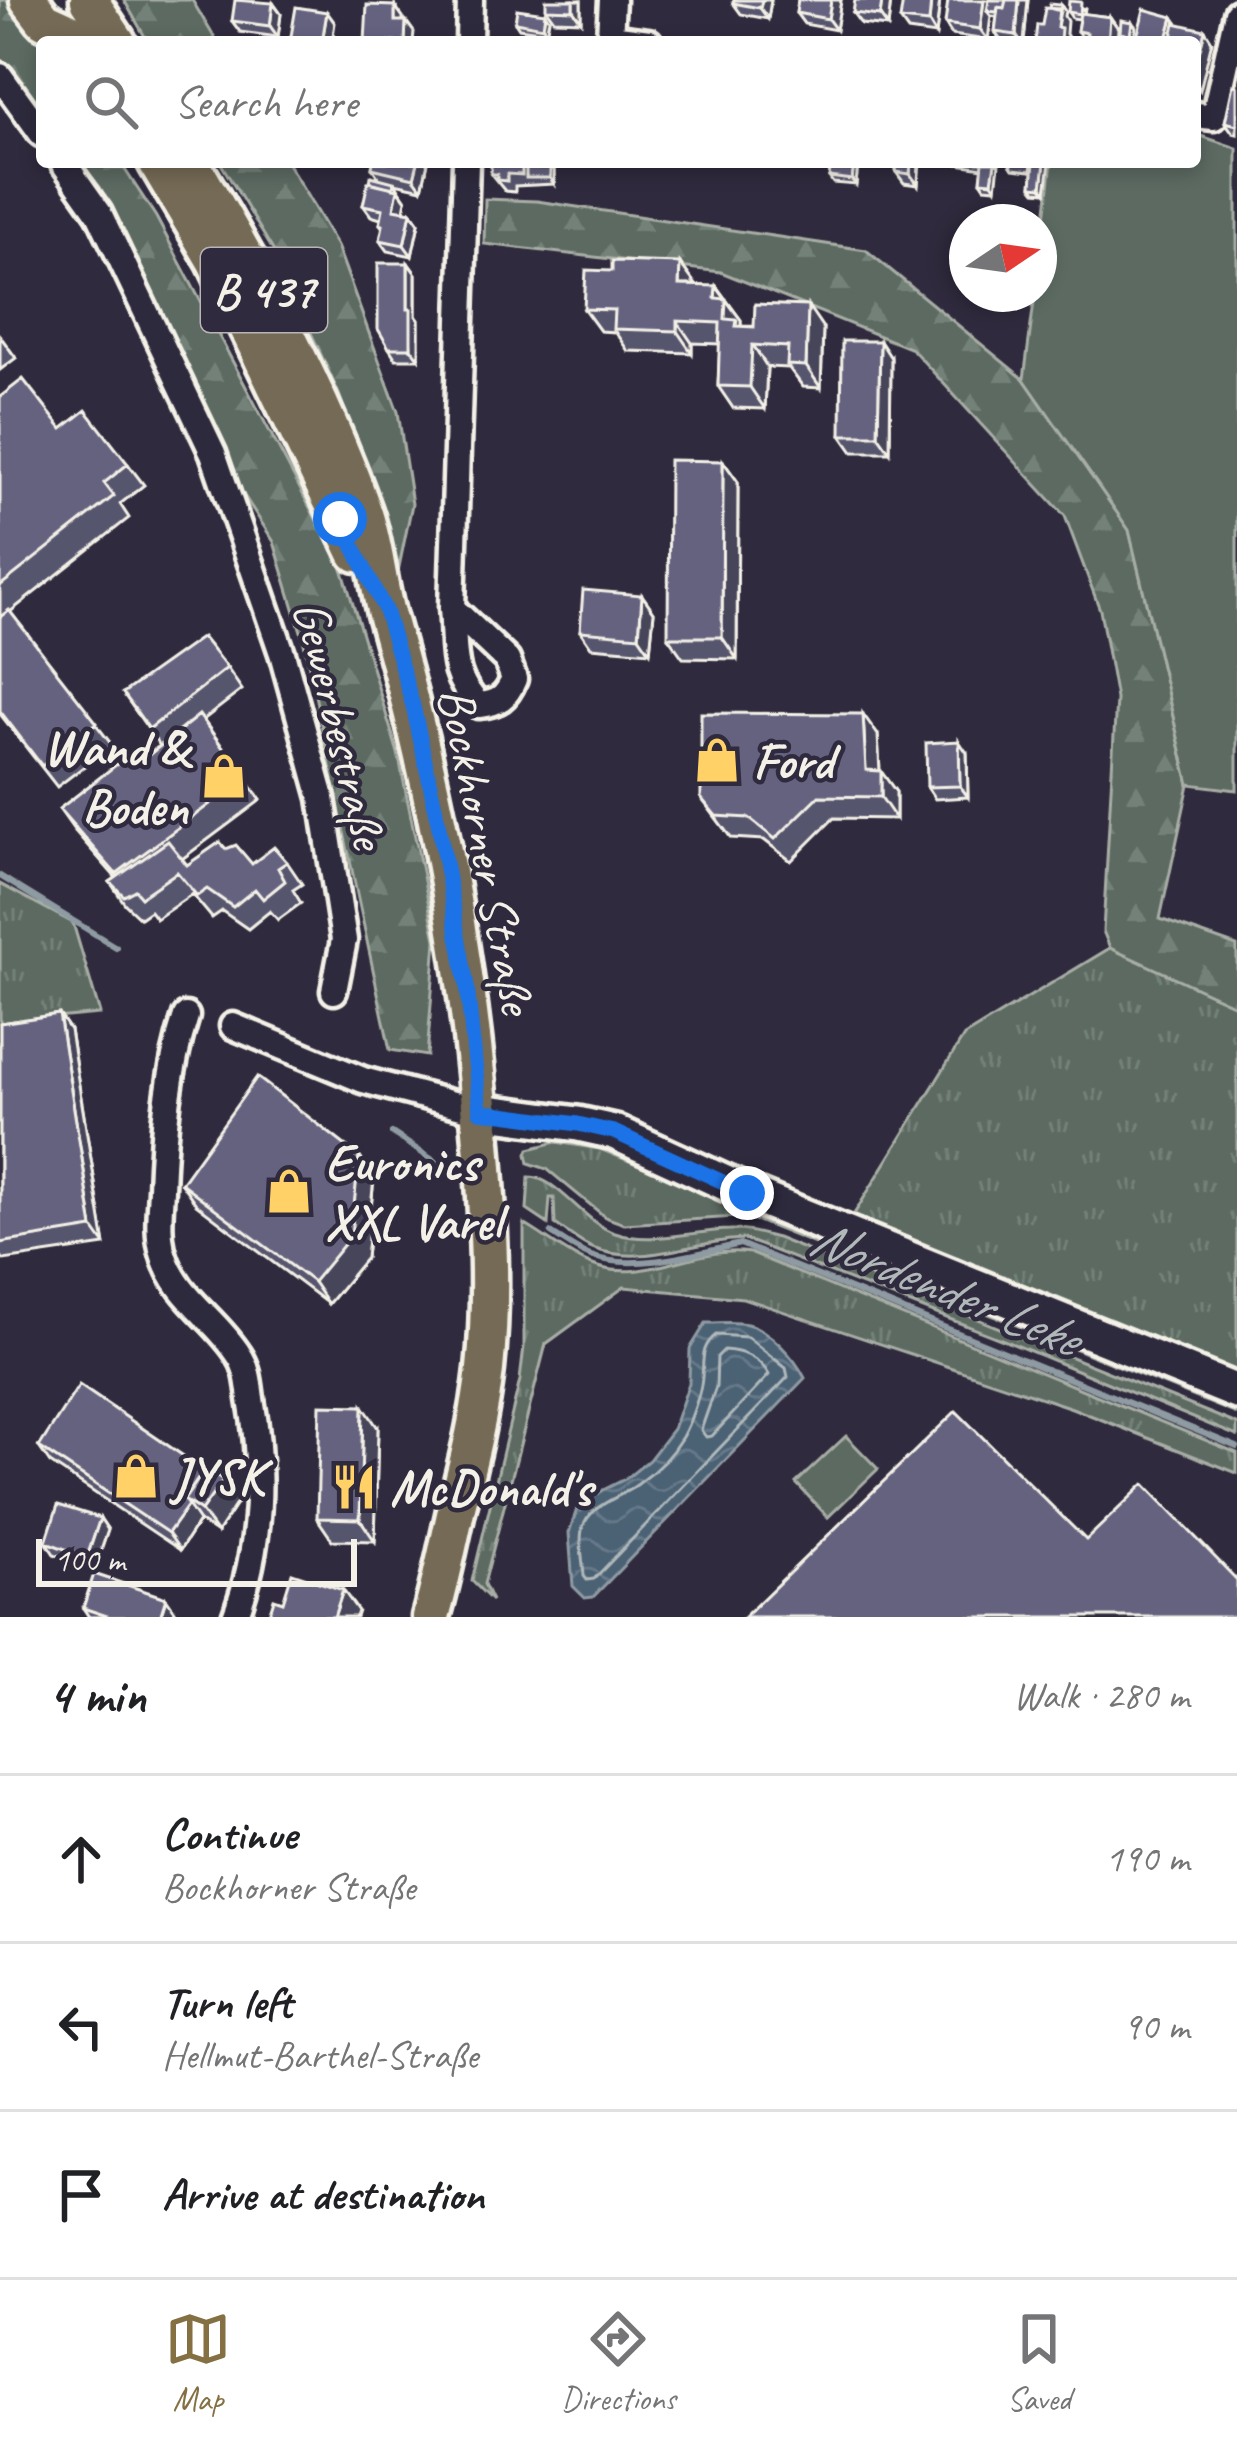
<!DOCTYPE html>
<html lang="en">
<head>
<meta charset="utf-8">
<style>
	body { margin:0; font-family:Caveat,sans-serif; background:#f2f2f2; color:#202124 }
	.compass { position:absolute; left:949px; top:204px; width:108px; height:108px; border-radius:50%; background:#fff; box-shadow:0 6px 18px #0003; rotate:77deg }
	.scale { position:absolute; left:36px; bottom:30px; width:321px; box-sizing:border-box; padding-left:12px; border:6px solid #f4f1e8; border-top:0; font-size:33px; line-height:42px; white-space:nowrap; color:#f4f1e8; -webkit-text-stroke:9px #2f2a3d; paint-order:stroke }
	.stop { position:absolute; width:36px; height:36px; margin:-27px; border:9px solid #1a73e8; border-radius:50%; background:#fff }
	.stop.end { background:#1a73e8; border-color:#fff; box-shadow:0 3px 12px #0008 }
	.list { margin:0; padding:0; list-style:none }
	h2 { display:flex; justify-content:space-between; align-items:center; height:156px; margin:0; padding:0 48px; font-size:51px }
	h2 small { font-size:39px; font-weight:400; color:#757577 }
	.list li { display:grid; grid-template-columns:78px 1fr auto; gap:36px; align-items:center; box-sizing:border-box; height:168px; padding:0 48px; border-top:3px solid #e0e0e0 }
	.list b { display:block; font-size:45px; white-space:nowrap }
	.list p { margin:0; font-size:39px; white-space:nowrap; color:#757577 }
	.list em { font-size:39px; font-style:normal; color:#757577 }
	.icon { flex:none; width:66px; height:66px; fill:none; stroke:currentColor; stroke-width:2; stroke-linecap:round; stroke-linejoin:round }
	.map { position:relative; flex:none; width:1237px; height:1617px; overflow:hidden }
	.search { position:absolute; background:#fff; box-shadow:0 6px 18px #0003; left:36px; right:36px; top:36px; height:132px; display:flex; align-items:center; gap:30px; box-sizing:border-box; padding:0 42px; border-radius:12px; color:#757577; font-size:45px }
	.sheet { height:660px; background:#fff }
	nav { display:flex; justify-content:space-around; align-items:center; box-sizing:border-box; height:168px; border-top:3px solid #e0e0e0; background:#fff; font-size:33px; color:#757577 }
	nav a { display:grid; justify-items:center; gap:6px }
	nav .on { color:#847042 }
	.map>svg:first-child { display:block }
</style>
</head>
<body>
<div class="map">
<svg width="1237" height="1617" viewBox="0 0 1237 1617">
	<defs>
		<pattern id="grass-tufts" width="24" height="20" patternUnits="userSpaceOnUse" patternTransform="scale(3)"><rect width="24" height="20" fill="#5b6b62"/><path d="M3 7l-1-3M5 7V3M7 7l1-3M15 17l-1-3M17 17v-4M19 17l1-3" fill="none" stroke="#738178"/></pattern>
		<pattern id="forest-firs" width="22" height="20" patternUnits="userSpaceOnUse" patternTransform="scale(3)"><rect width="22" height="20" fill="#5b6b62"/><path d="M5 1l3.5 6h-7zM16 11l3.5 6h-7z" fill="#738178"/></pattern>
		<pattern id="water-waves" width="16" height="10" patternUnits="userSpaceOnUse" patternTransform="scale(3)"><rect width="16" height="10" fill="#4b6275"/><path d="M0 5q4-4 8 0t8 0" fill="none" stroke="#667989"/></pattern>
	</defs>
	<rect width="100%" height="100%" fill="#2f2a3d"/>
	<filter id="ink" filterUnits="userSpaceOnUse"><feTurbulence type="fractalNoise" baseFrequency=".00833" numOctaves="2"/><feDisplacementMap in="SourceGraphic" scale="24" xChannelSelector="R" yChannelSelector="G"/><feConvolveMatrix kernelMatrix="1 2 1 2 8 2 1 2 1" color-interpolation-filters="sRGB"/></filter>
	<g filter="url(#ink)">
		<path fill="url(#grass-tufts)" stroke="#a8aea5" stroke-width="3" d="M0 884 73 923 100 1014 0 1023Z
			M1110 948 1237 1006V1377L858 1221 854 1214 964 1036Z
			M556 1142 600 1149 1237 1408V1414L758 1221 736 1217 624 1224 605 1217 547 1169 529 1163 527 1154 529 1149Z
			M529 1177C556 1176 584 1223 615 1233 650 1245 693 1231 730 1230 746 1229 761 1234 777 1238L1237 1424V1436L1006 1341 744 1239C695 1240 645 1267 595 1249 581 1245 568 1232 555 1224L554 1198H550L548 1224 527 1210Z
			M524 1224C545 1236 568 1255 590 1264 643 1287 697 1244 750 1253L1237 1453V1473L1072 1408 743 1298 624 1287 546 1344 484 1584 492 1601 472 1581 520 1380 524 1347Z"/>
		<path fill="url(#forest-firs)" stroke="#a8aea5" stroke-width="3" d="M0 0H12L42 45V113L0 58Z
			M124 0H192L217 42H148Z
			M80 162H120L156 217 342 568 398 753 436 940 427 1056 390 1050 303 638 274 542 239 488 157 304 100 187Z
			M220 162H287L337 246 398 412 412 504 399 567 339 394 274 252Z
			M485 199 537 201 866 250 1024 379 1129 530 1189 784 1160 919 1237 946V1006L1110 948 1103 931 1116 699 1100 610 1065 516 912 349 721 272 484 244Z"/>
		<path fill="#5b6b62" stroke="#a8aea5" stroke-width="3" d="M1195 134 1237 148V790L1189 784 1129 530 1024 379 1035 294H1039V266L1052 162H1195Z
			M846 1436 878 1469 828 1517 796 1483Z"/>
		<path fill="url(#water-waves)" stroke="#8f9ba3" stroke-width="3" d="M706 1323C719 1323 735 1321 747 1324 769 1329 795 1358 805 1378L593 1597 585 1598 573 1586 569 1533 577 1509 601 1491 627 1478 649 1460 673 1429 689 1383 690 1349Z"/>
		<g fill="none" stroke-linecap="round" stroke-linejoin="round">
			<path stroke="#b0b8ba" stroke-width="3" d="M716 1335 747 1337 786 1368 788 1377 594 1579 587 1580 584 1576C583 1561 579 1544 582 1530 589 1504 619 1499 638 1484 655 1472 671 1455 682 1437 690 1423 698 1400 701 1385 705 1364 698 1349 716 1335Z
				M724 1350C742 1351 760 1358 769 1375L712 1436 706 1437 701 1430 716 1387 717 1357Z"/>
			<path stroke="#8f9ba3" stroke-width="6" d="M0 876 116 947
				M392 1133 445 1168
				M551 1233C564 1241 579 1253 594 1257 635 1271 699 1253 740 1244L1237 1447"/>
			<g stroke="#f4f1e8" stroke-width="33">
				<path id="street" d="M612 0 610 37 649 42
					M469 42 470 0
					M0 76 42 134
					M1195 115 1214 117 1237 13
					M63 162 99 213 213 453 282 653 322 798 344 940 334 991
					M452 608 507 660 514 679C506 698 499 703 479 705 448 674 456 650 452 608L466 162
					M186 1016C168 1071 163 1131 161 1189 160 1210 157 1232 163 1253 175 1297 216 1318 239 1355 248 1368 249 1384 251 1399 264 1471 261 1548 235 1617
					M233 1026 363 1080 480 1111"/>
			</g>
			<g stroke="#f4f1e8" stroke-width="42">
				<path id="secondary" d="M480 1111 578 1124 614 1132 747 1193 1237 1392"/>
			</g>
			<g stroke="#f4f1e8" stroke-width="45">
				<path id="primary" d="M29 0 44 20 79 36
					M89 0 117 42
					M157 162 215 260 357 553
					M190 162C257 274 319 388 363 511 375 544 377 582 387 617 436 789 469 963 482 1142 488 1217 493 1294 485 1369 480 1414 469 1458 458 1502 449 1540 442 1579 431 1617"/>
			</g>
			<use href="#street" stroke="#2f2a3d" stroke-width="24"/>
			<use href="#secondary" stroke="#2f2a3d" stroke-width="33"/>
			<use href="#primary" stroke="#746b55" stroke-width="36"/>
		</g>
		<path fill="#57546e" stroke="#f4f1e8" stroke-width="3" d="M581 0V21L554 20 546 9Z
			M771 0 768 19 741 14 733 3Z
			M798 0H841L836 30 804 24 796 13Z
			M891 0 888 27 861 24 853 13Z
			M940 0 936 35 908 31 900 20Z
			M1028 0 1024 42H1002L995 32 997 17 991 16 988 40 952 35 945 24Z
			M273 3 281 14 278 37 240 32 232 21Z
			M1085 8 1084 14 1110 17 1118 28 1085 42 1077 31 1079 19 1072 18 1068 12Z
			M549 19 546 32 519 28 515 22Z
			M1237 86V134L1233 133 1225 122Z
			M373 162H428L422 189 395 183 406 200 404 211 411 212 419 223 412 256 388 251 380 240 383 228 380 224 381 219 371 216 363 205 379 178 372 168Z
			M551 162 554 167V184L515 186V192L505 191 491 174Z
			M858 162 856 185 833 183 829 177Z
			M897 162H923L920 163 918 185 904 183 896 172Z
			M956 162H998L996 188 985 187 981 181 983 168 957 164Z
			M1032 162 1031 171 1013 169 1009 163Z
			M1034 162 1046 192 1036 191 1032 186Z
			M408 263 416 274V316L419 320V359H396L389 348Z
			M716 286 741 320V326L823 328 821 388 803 387 789 368 767 367 765 409 733 408 718 386 720 344 692 343V353L628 351 615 332 600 331 584 309Z
			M0 336 16 358 0 370Z
			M891 358 890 452H853L841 435Z
			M0 397 128 464 144 485 120 504 129 518 10 612 112 745 57 787 0 714Z
			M723 461 738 482 737 659 683 658 668 637Z
			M642 595 654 612 650 652 591 647 580 631Z
			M227 668 242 690 203 720 261 800 182 859 187 865 226 849 252 864 287 862 302 884 293 890 301 903 278 920 270 911 248 929 222 911 212 918 192 894 156 919 150 911 140 918 125 904 110 882 116 878 74 830 59 809 160 746 123 693Z
			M878 735 880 771 896 792V819L834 818 791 861 764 840 731 838 701 798Z
			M967 753 968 797 935 799 927 787Z
			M59 1014 70 1030 105 1245 4 1260 0 1255V1023Z
			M359 1156 374 1178 366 1258 328 1304 196 1204 181 1183Z
			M378 1428 375 1541 332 1540 317 1518Z
			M39 1447 204 1470 223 1480 238 1501 217 1533 199 1521 180 1550 50 1463Z
			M100 1518 108 1530 95 1568 54 1554 46 1542Z
			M83 1608 177 1614V1617H89Z"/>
		<path fill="#47455a" stroke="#f4f1e8" stroke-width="3" d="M573 0H581V21L573 10Z
			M762 0H771L768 19 760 8Z
			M831 0H841L836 30 828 19Z
			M882 0H891L888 27 880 16Z
			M931 0H940L936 35 929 23Z
			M984 0H993L987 11 991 16 988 40 980 29Z
			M1019 0H1028L1024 42H1021L1016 35Z
			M273 3 281 14 278 37 270 26Z
			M1061 5 1065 11 1064 16 1067 21 1066 34 1069 39V42H1060L1057 27Z
			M395 6 403 17V32L395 21Z
			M327 12 335 23 332 42H322Z
			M545 13 549 19 546 32 543 27Z
			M1110 17 1118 28 1117 42H1108Z
			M1173 17 1181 28 1177 42H1166Z
			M406 21 414 32 413 42H405Z
			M1132 22 1136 27 1134 40 1130 35Z
			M1205 30 1212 41 1200 90 1195 82V68Z
			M418 162H428L422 189 414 178Z
			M551 162 554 167V184L550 178Z
			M854 162H858L856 185 852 180Z
			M911 162H919L918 185 910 174Z
			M995 162 999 164 996 188 992 182Z
			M1045 162H1050L1046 192 1042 187Z
			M398 189 406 200 402 220 394 209Z
			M411 212 419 223 412 256 404 245Z
			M408 263 416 274V316L419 320V359L411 348 408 309Z
			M680 263 696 285H679Z
			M716 286 741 320V326L767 367 765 409 750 387 725 319 715 298Z
			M808 306 823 328 821 388 806 366Z
			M677 321 692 343V353L677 331Z
			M880 341 891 358 890 452 878 435Z
			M723 461 738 482 737 659 722 637Z
			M642 595 654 612 650 652 639 636Z
			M863 714 878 735 881 792 866 770Z
			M959 741 967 753 968 797 960 786Z
			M881 771 896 792V819L881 797Z
			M59 1014 70 1030 105 1245 93 1228Z
			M359 1156 374 1178 366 1258 328 1304 313 1282Z
			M363 1406 378 1428 375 1541 360 1519Z
			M223 1480 238 1501 217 1533 201 1511Z
			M188 1505 199 1521 180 1550 168 1533Z
			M100 1518 108 1530 95 1568 87 1557Z
			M343 1590 358 1611 356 1617H334Z
			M166 1598 177 1614V1617H160Z"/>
		<path fill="#656280" stroke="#f4f1e8" stroke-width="3" d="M235 0 273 3 270 26 232 21Z
			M546 0H573V10L546 9Z
			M734 0H762L760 8 733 3Z
			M798 0H831L828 19 796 13Z
			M855 0H882L880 16 853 13Z
			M903 0H931L929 23 900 20Z
			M948 0H984L980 29 945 24Z
			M989 0H1006L1004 8 998 7 997 12 987 11Z
			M1006 0H1019L1016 35 995 32 998 7 1004 8Z
			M1069 1 1081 2 1080 14 1068 12Z
			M1050 4 1061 5 1060 11 1049 8Z
			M367 5 395 6V21H406L405 42H365Z
			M296 7 327 12 322 42H290Z
			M1045 8 1059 9 1057 27 1061 28 1060 42H1035L1037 25H1042Z
			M517 9 545 13 543 27 515 22Z
			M1144 9 1173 17 1166 42 1136 41Z
			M1080 13 1110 17 1108 42H1085L1087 33 1077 31Z
			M1121 20 1132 22 1130 35 1120 33Z
			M1175 23 1205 30 1195 68V42H1171Z
			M1233 85 1237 86V125L1225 122Z
			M373 162H418L414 178 372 168Z
			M491 162H522V175L507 174V181L497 180V174H491Z
			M526 162H550V178H526Z
			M831 162H854L852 180 829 177Z
			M897 162H911L910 174 896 172Z
			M983 162H995L992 182 981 181Z
			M1034 162H1045L1042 187 1032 186Z
			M371 176 394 182 393 188 370 182Z
			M368 182 398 189 394 209 411 212 404 245 380 240 383 225 380 224 383 209 363 205Z
			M612 261 680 263 679 285 716 286 715 298 726 299 725 319 737 320 736 326 754 327 755 304 808 306 806 366 787 365 788 347 752 345 750 387 718 386 720 323 677 321V331L613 329 614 310 584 309 586 270 612 271Z
			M378 263H408V309H411V348H389L378 329Z
			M842 341H880L878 435H841Z
			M23 379 62 429 86 410 128 464 104 483 114 496 0 586V397Z
			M669 460 723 461 722 637H668Z
			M583 590 642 595 639 636 580 631Z
			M9 610 97 723 42 766 0 711V617Z
			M202 637 227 668 149 729 123 693Z
			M701 713 863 714 866 770 881 771V797L819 796 775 839 749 818 716 816 701 798Z
			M199 715 245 778 116 874 59 809 143 744 150 754Z
			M959 741 960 786 927 787 926 743Z
			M168 841 187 865 220 842 226 849 236 845 252 864 274 847 287 862 278 868 285 881 263 899 255 889 233 907 207 889 197 896 177 872 141 897 135 890 124 896 110 882Z
			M59 1014 93 1228 0 1243V1023Z
			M257 1077 359 1156 351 1236 313 1282 181 1183Z
			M79 1385 204 1470 184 1500 188 1505 168 1533 39 1447Z
			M320 1405 363 1406 360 1519 317 1518Z
			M956 1411 1086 1540 1144 1484 1237 1580V1617H744Z
			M206 1468 223 1480 201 1511 184 1500Z
			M58 1505 100 1518 87 1557 46 1542Z
			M292 1573 343 1590 334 1617H268L274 1599 283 1602Z
			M94 1574 166 1598 160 1617H110L83 1608Z"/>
	</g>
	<g fill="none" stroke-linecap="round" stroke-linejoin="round" filter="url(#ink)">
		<path stroke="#1a73e8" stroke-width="15" d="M340 519 385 610 413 706 436 811 467 986 480 1111 578 1124 614 1132 747 1193"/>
	</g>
	<defs>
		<g id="shop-bare" transform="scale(3.6)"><path d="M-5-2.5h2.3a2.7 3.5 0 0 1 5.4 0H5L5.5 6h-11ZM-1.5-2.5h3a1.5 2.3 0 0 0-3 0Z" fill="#ffd166" stroke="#2f2a3d" stroke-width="2.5" paint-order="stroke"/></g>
		<g id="restaurant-bare" transform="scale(3.6)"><path d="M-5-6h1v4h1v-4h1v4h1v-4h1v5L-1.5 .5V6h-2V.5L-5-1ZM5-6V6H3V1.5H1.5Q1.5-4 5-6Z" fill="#ffd166" stroke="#2f2a3d" stroke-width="2.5" paint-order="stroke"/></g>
	</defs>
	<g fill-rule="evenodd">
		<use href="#shop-bare" x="717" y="760"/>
		<use href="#shop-bare" x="224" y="776"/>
		<use href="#shop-bare" x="289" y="1191"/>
		<use href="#shop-bare" x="136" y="1476"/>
		<use href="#restaurant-bare" x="354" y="1487"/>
	</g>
	<g text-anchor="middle" stroke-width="9" stroke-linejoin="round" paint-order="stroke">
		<rect fill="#2f2a3d" stroke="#b9b5b5" stroke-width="3" x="201" y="248" width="126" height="84" rx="9"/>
		<g font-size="48" font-weight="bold" fill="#f4f1e8">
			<text x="264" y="307">B 437</text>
		</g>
		<g font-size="51" fill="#f4f1e8" stroke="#2f2a3d">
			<text transform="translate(341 724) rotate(76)" y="18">Gewerbestraße</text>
			<text transform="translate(488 850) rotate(79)" y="18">Bockhorner Straße</text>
		</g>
		<g font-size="51" font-weight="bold" fill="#f4f1e8" stroke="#2f2a3d" text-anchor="start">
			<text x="188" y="765" text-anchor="end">Wand &amp;<tspan x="188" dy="59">Boden</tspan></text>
			<text x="753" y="778">Ford</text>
			<text x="325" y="1180">Euronics<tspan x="325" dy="59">XXL Varel</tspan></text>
			<text x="172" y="1494">JYSK</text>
			<text x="390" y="1505">McDonald's</text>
		</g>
		<g font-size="54" font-style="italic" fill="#b0b8ba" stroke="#2f2a3d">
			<text transform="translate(945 1286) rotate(22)" y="19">Nordender Leke</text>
		</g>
	</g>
</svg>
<svg class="compass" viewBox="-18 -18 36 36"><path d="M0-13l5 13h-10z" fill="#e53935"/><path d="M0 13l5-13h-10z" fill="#757577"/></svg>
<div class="scale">100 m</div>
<div class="stop" style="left:340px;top:519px"></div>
<div class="stop end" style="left:747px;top:1193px"></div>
<div class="search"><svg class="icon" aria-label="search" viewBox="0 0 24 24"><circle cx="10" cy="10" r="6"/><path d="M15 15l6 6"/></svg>Search here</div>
</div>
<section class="sheet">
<h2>4 min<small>Walk · 280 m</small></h2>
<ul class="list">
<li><svg class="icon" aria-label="ahead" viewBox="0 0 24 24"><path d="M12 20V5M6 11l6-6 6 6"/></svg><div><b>Continue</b><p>Bockhorner Straße</p></div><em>190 m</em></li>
<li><svg class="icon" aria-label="left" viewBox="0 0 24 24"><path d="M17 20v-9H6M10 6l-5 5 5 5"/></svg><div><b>Turn left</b><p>Hellmut-Barthel-Straße</p></div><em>90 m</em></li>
<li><svg class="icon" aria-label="arrive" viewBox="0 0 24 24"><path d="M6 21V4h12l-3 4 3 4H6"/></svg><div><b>Arrive at destination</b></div></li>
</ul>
</section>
<nav>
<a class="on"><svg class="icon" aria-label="map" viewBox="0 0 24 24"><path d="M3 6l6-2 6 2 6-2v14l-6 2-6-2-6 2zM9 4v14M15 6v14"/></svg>Map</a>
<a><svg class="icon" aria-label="directions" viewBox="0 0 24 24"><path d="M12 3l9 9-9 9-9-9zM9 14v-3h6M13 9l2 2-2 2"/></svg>Directions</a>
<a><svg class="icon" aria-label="saved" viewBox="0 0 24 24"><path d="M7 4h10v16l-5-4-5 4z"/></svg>Saved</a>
</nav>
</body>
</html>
